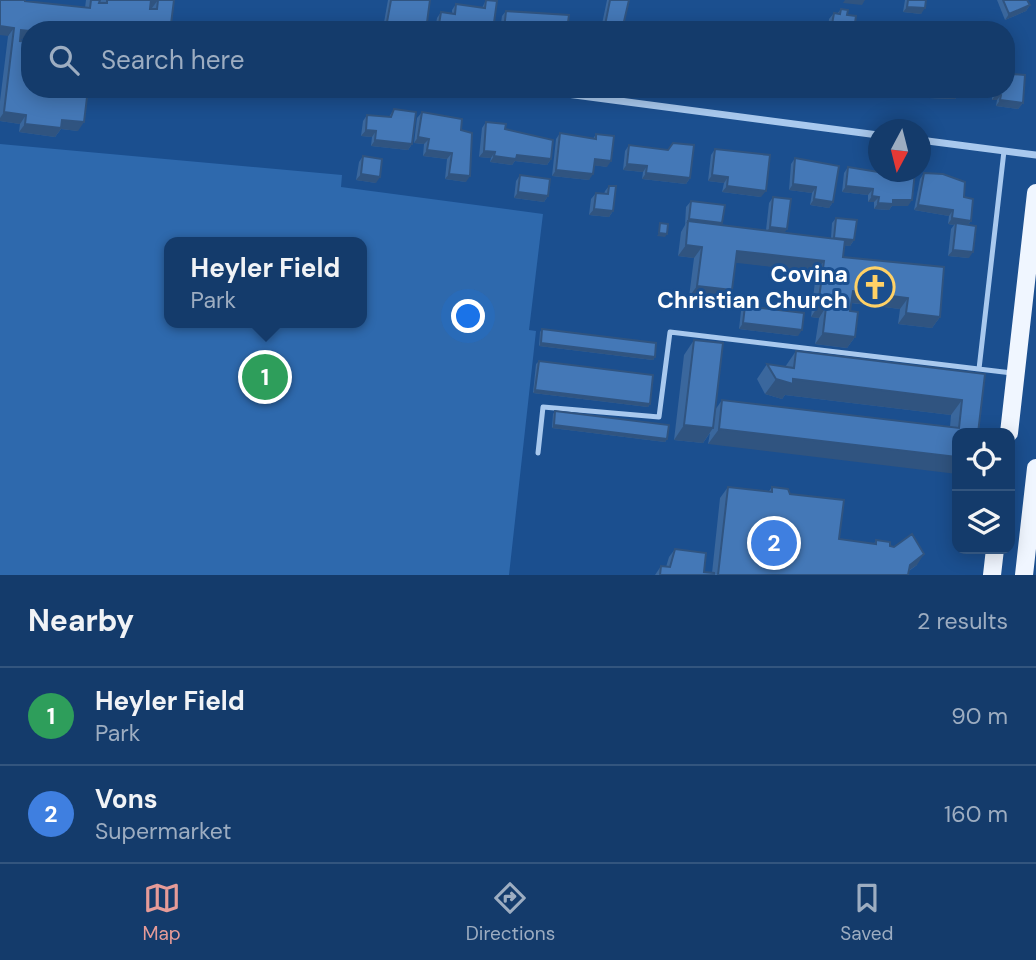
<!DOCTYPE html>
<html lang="en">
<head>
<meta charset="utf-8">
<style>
	body { margin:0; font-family:"DM Sans",sans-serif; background:#214673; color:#f1f3f6 }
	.controls { position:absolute; right:21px; bottom:21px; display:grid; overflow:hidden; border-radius:14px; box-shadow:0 4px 18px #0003 }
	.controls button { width:63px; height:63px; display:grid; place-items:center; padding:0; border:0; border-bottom:2px solid #33557e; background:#143b6b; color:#f1f3f6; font:35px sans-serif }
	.compass { position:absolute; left:868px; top:119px; width:63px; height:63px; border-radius:50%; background:#143b6b; box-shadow:0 4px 18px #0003; rotate:187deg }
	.you { position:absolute; left:469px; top:317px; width:24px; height:24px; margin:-18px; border:5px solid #fff; border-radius:50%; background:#1a73e8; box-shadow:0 0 0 10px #1a73e833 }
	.badge { display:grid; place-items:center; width:46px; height:46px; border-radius:50%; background:#e69b98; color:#fff; font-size:23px; font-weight:700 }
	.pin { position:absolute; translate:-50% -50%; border:4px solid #fff; box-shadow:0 2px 7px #0006 }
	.popup { position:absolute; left:164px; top:237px; width:203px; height:91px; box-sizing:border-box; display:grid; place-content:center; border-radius:14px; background:#143b6b; filter:drop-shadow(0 2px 5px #0005); font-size:23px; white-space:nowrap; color:#9dadc1 }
	.popup b { font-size:26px; color:#f1f3f6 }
	.popup::after { content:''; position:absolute; left:50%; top:100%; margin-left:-14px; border:14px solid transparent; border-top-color:#143b6b }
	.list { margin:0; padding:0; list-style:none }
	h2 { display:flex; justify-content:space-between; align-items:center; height:91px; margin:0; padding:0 28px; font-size:30px }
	h2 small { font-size:23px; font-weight:400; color:#9dadc1 }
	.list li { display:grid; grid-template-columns:46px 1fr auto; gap:21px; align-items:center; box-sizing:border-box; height:98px; padding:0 28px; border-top:2px solid #33557e }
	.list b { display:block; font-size:26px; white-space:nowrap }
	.list p { margin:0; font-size:23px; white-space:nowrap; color:#9dadc1 }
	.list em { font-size:23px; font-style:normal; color:#9dadc1 }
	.icon { flex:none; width:38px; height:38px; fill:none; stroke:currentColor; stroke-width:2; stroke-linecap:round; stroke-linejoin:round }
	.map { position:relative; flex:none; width:1036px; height:575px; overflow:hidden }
	.search { position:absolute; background:#143b6b; box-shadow:0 4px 18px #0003; left:21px; right:21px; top:21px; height:77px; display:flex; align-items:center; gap:18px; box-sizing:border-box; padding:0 24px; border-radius:28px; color:#9dadc1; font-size:26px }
	.sheet { height:287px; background:#143b6b }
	nav { display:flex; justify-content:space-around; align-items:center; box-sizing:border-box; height:98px; border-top:2px solid #33557e; background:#143b6b; font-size:19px; color:#9dadc1 }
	nav a { display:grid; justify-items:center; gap:4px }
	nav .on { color:#e69b98 }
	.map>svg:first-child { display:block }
</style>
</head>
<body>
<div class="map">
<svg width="1036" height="575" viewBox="0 0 1036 575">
	<rect width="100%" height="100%" fill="#1b4f8f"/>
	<path fill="#2e69ad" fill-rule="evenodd" d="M0 144 342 175 341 187 543 214 529 330 536 331 509 575H0ZM169 242H361V323H169Z"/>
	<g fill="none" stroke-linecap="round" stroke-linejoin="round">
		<path stroke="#a9c9ee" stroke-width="5" d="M979 369 1004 151
			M538 453 543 407 659 417 670 332 1012 373"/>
		<path stroke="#a9c9ee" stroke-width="7" d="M529 89 878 135
			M920 140 1036 155"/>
		<path stroke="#f0f6ff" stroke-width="18" d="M1009 433 1036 193
			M992 575 995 549
			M1024 575 1036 468"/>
	</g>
	<path fill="#3a679d" d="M86 0H174L171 24 30 30V40L20 39V41L78 131 61 129 55 137 19 132 20 124 0 121V101L8 36 25 1 85 8Z
		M388 0H428L426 30H397L383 28Z
		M486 0 493 30H435L437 18 441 12 452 14V10L456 4 482 8Z
		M607 0H629L622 30H575L578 26 592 28 595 24H602Z
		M905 0H926L921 14 903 12Z
		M997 0H1027L1030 5 1026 11 1005 20Z
		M841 9 847 15 854 30H828L829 19 834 13 837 14Z
		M506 11 567 30H500L502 16Z
		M1008 68 1013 74 1023 103 1018 109 996 106 997 100H992V97L966 93 967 89H1006Z
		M919 89H960L959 93 955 99 929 98 930 91Z
		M394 109 412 144 408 150 371 146 372 137 361 136 363 121 367 115 389 117Z
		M422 112 461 130 466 182 445 179 447 159 423 156 424 144 414 143 417 118Z
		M486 122 505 129 551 159 547 165 515 161 512 165 490 162 491 158 479 157 482 128Z
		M560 133 593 139 596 134 607 167 594 165 589 180 552 176 556 139Z
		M629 145 690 178 686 184 642 179 643 172 623 170 625 151Z
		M715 149 761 197 722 192 724 183 708 181 711 155Z
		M363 156 376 183 356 180 359 162Z
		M795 158 833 202 829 208 810 205 812 193 789 190 791 164Z
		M848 167 900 176 903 172 908 206H892L889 210 874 209V202H868V195L842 192 844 173Z
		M924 173 964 197 971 221 968 225 969 258 948 256 951 229 954 225 948 224 949 216 914 210 920 179Z
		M520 175 548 196 544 202 514 198 516 181Z
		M609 186 613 211 609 217 589 215 591 199 596 193 604 194 605 191Z
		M773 197 785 233 831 238 832 223 836 218 854 240 850 246 844 245 843 257 940 317 932 328 898 324 900 309 851 303 850 311 855 337 847 348 815 344 819 318 811 317 816 272 735 262 724 301 689 297 694 258 678 256 681 232 685 225 686 207 691 201 721 225 766 230 769 203Z
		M745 306 798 336 739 329 741 311Z
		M542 329 655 357 653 360 539 346 540 332Z
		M694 340 715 410 722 400 950 427 951 415 785 395 782 399 765 394 757 379 767 364 785 367 796 351 985 374 978 433 708 444 710 433 703 443 674 440 684 355Z
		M539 361 650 404 648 407 533 393 536 364Z
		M555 411 667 439 665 442 552 428 553 414Z
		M728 487 769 491 772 487 790 494 839 539 874 544 876 540 890 546 917 565 909 571 908 575H655L661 566 666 567 669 557 675 549 704 572 712 573 720 498Z"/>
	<path fill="#305480" d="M149 0H158L152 8 145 7Z
		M845 0H865L862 5 843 3Z
		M1030 5 1026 11 1005 20 1009 14Z
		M907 7 925 8 921 14 903 12Z
		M387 22 407 25 403 30 383 28Z
		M162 23 171 24 167 30H158Z
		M0 26 14 28 8 36 0 35Z
		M21 30 30 31V40L15 39Z
		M111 89H143L140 94 110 90Z
		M840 89H891L888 93Z
		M969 89H983L996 91 992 97 966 93Z
		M933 92 959 93 955 99 929 98Z
		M996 94 1001 95 997 100H992Z
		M1000 100 1023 103 1018 109 996 106Z
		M4 112 26 115 20 124 0 121V118Z
		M62 120 84 122 78 131 61 129 55 137 19 132 25 124Z
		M366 130 376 131 372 137 361 136Z
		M418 137 429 139 424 144 414 143Z
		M375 140 412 144 408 150 371 146Z
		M427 150 452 153 447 159 423 156Z
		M484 151 495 152 491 158 479 157Z
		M517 155 551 159 547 165 515 161 512 165 490 162 494 156Z
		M595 159 611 161 607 167 591 165Z
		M627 164 647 166 643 172 623 170Z
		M556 170 593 174 589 180 552 176Z
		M646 173 690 178 686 184 642 179Z
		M361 174 380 177 376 183 356 180Z
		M449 174 470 176 466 182 445 179Z
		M712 175 728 177 724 183 708 181Z
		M793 184 816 187 812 193 789 190Z
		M727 186 766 191 761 197 722 192Z
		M846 186 873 189 868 195 842 192Z
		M518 192 548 196 544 202 514 198Z
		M872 196 879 197 874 202H868Z
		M814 199 833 202 829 208 810 205Z
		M893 200H912L908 206H892L889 210 874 209 878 203Z
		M918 205 953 210 949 216 914 210Z
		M594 209 613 211 609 217 589 215Z
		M952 218 971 221 966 227 956 223 954 225 948 224Z
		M689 219 722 223 718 229 688 221 684 225Z
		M770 227 787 229 783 235 766 233Z
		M659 233 667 234 665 237 657 236Z
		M834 238 854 240 850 246 830 244Z
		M686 245 702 247 694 258 678 256Z
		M953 250 973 252 969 258 948 256Z
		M737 251 824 261 816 272 729 262Z
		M697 286 732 290 724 301 689 297Z
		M853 291 908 298 900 309 845 302Z
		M818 306 826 307 819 318 811 317Z
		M906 313 940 317 932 328 898 324Z
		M743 323 802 330 798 336 739 329Z
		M823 333 855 337 847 348 815 344Z
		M541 343 655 357 653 360 539 346Z
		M776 379H793L962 400 951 415 785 395 782 399 765 394Z
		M535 390 650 404 648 407 533 393Z
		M554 425 667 439 665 442 552 428Z
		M684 425 713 428 703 443 674 440Z
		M719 429 957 457V474L708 444Z
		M924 554 917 565 902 575 910 565Z"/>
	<path fill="#4478b7" stroke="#305480" stroke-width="2" d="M0 0H25V1L90 8 91 0H100L99 3H107V0H151L150 9H157L158 0H174L171 24 162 23V30H30V31L21 30 20 41 30 42V89H88L84 122 62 120 61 128 25 124 26 115 4 112 14 28 0 26Z
		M391 0H430L426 30H406L407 25 387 22Z
		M486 0 497 1 493 30H438L441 12 455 14 456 4 485 8Z
		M610 0H629L622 30H578V26L594 28 595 24 605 25Z
		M908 0H926L925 8 907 7Z
		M1003 0H1027L1030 5 1009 14Z
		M841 9 848 10 847 15 856 16 854 30H831L834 13 840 14Z
		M506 11 569 15 567 30H504Z
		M660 22 691 30H659Z
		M806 24 824 26 823 30H805Z
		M1006 62 1008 68H1014L1013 74 1025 75 1023 103 1000 100 1001 95 996 94V91L983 89H1006Z
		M933 89H960L959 93 933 92Z
		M394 109 416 112 412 144 375 140 376 131 366 130 367 115 391 117Z
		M422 112 462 119 461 130 472 133 470 176 449 174 452 153 427 150 429 139 418 137Z
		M486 122 506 124 505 129 553 140 551 159 517 155 516 159 494 156 495 152 484 151Z
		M560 133 596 139V134L614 136 611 161 595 159 593 174 556 170Z
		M673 143 694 145 690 178 646 173 647 166 627 164 629 145 668 150Z
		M715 149 770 155 766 191 727 186 728 177 712 175Z
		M363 156 382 159 380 177 361 174Z
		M795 158 839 166 833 202 814 199 816 187 793 184Z
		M848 167 903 176 904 172H915L912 200H893V204L878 203 879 197 872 196 873 189 846 186Z
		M924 173 943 174 965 182 964 197 973 199 971 221 952 218 953 210 918 205Z
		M520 175 550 179 548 196 518 192Z
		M609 186H616L613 211 594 209 596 193 608 194Z
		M773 197 791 199 787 229 770 227Z
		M691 201 725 205 722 223 689 219Z
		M836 218 857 220 854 240 834 238Z
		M688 221 845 240 843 257 944 267 940 317 906 313 908 298 853 291 850 311 858 312 855 337 823 333 826 307 818 306 824 261 737 251 732 290 697 286 702 247 686 245Z
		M660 223 668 224 667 234 659 233Z
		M956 223 976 226 973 252 953 250Z
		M745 306 804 313 802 330 743 323Z
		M542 329 656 343 655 357 541 343Z
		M694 340 723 343 713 428 684 425Z
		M796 351 985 374 978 433H957V457L719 429 722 400 959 428 962 400 793 379V384L776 379 767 364 794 368Z
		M539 361 653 375 650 404 535 390Z
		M555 411 669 425 667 439 554 425Z
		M728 487 772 492V487L788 489 790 494 844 500 839 539 876 544V540L890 542V546L894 547 912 534 924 554 910 565 908 575H718Z
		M675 549 706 553 704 572 714 573V575H660L661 566 670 567Z"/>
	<defs>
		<g id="church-ring" transform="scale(2.0125)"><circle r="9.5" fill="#1b4f8f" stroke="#ffd166" stroke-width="1.5"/><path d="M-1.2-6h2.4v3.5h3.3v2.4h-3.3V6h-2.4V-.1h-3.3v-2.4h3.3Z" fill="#ffd166"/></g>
	</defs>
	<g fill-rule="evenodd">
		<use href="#church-ring" x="875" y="287"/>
	</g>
	<g text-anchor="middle" stroke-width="6" stroke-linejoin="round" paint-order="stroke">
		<g font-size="23" font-weight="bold" fill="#fff" stroke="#1b4f8f" text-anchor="end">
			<text x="848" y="282">Covina<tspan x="848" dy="26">Christian Church</tspan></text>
		</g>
	</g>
</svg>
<div class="controls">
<button><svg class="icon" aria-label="locate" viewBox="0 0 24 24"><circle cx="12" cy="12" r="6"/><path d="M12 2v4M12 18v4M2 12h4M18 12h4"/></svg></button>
<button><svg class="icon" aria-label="layers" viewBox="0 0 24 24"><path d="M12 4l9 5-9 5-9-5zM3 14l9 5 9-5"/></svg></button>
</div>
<svg class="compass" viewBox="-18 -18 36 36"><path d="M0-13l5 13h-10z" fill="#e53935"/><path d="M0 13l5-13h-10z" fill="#9dadc1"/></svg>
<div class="you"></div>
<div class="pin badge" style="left:265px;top:377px;background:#2e9e5b">1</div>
<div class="popup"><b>Heyler Field</b>Park</div>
<div class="pin badge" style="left:774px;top:543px;background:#3f7fe0">2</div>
<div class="search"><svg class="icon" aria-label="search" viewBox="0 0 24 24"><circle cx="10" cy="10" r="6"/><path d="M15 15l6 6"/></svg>Search here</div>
</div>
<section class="sheet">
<h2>Nearby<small>2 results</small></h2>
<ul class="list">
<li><span class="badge" style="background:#2e9e5b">1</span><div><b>Heyler Field</b><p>Park</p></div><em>90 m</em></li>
<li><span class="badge" style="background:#3f7fe0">2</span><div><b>Vons</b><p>Supermarket</p></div><em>160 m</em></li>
</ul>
</section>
<nav>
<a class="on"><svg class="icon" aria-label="map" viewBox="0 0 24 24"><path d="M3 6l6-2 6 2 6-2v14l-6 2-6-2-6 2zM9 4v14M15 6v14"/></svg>Map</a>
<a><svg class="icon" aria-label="directions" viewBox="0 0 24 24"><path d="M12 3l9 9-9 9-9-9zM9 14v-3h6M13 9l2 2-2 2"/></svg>Directions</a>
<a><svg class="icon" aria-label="saved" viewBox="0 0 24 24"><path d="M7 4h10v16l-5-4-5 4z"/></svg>Saved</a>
</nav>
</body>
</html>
